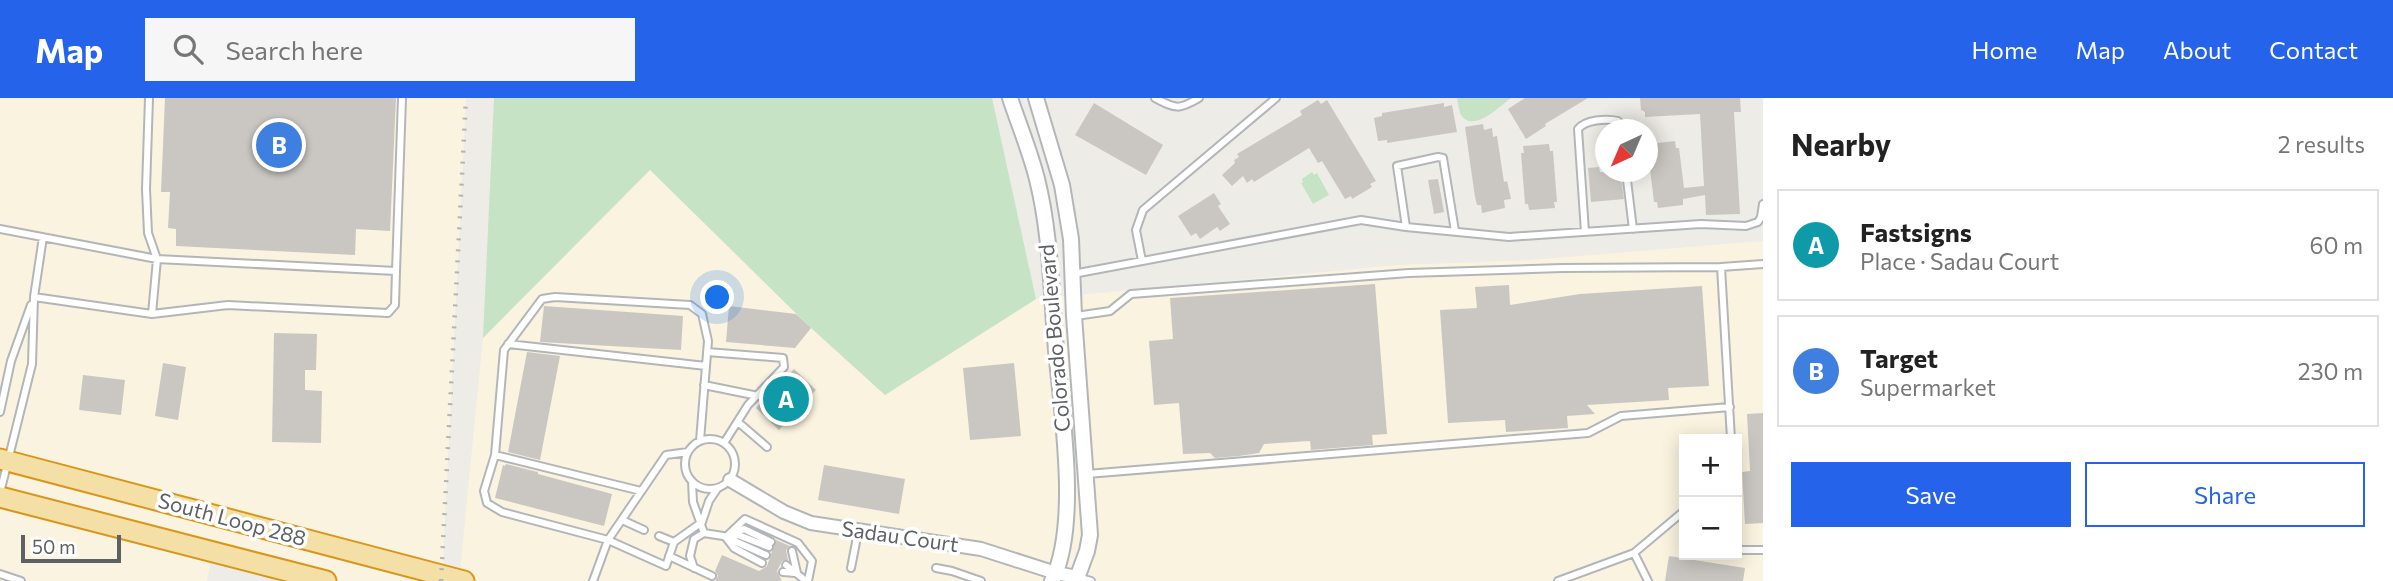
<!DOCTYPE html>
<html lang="en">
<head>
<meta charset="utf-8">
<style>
	body { margin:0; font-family:Commissioner,sans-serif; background:#f6f6f6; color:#222 }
	.controls { position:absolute; right:21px; bottom:21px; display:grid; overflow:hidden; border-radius:0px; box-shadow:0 4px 18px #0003 }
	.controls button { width:63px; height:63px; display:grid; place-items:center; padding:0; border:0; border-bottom:2px solid #e0e0e0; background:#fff; color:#222; font:35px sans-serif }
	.compass { position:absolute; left:1595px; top:21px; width:63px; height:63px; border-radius:50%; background:#fff; box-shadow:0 4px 18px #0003; rotate:224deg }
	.scale { position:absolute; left:21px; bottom:18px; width:100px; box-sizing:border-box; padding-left:7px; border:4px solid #5e6164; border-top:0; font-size:19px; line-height:24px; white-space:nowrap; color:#5e6164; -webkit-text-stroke:5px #fff; paint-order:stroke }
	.you { position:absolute; left:718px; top:200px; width:24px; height:24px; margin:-18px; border:5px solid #fff; border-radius:50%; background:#1a73e8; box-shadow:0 0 0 10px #1a73e833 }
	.badge { display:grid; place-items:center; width:46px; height:46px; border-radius:50%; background:#2563eb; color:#fff; font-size:23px; font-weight:700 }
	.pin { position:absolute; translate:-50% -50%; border:4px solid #fff; box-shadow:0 2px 7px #0006 }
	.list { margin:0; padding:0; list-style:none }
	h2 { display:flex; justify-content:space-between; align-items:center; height:91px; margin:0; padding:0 28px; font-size:30px }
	h2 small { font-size:23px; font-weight:400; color:#767676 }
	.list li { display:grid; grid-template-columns:46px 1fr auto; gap:21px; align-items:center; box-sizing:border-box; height:112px; margin:0 14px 14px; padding:0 14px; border:2px solid #e0e0e0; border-radius:0px }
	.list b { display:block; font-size:26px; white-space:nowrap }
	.list p { margin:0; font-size:23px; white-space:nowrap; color:#767676 }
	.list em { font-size:23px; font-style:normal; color:#767676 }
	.actions { display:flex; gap:14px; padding:21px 28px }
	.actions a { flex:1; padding:16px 0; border:2px solid #2563eb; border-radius:0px; text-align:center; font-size:24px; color:#2563eb }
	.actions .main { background:#2563eb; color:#fff }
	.icon { flex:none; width:38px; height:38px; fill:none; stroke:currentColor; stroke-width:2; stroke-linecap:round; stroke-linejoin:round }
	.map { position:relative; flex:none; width:1763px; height:483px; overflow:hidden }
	header { display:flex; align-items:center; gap:42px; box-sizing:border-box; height:98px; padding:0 35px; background:#2563eb; color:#fff }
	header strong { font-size:33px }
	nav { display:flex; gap:38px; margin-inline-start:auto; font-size:24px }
	.search { width:490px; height:63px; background:#f6f6f6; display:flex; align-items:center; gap:18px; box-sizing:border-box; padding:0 24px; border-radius:0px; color:#767676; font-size:26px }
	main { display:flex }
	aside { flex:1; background:#fff }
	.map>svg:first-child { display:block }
</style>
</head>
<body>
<header>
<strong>Map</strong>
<div class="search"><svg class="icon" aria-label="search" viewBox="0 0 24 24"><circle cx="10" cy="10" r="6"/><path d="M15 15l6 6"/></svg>Search here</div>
<nav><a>Home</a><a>Map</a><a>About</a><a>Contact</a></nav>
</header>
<main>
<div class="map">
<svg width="1763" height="483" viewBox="0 0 1763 483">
	<rect width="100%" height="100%" fill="#eeece6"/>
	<path fill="#faf3df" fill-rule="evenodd" d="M0 0H466L442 483H326L213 454 207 483H0Z
		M650 71 811 230 885 297 1036 201 1399 167 1531 162 1763 143V483H459L483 240ZM1684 341H1737V457H1684Z"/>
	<path fill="#c7e3c5" d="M494 0H992L1036 201 885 297 811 230 650 72 483 240Z
		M1457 0H1511C1502 6 1474 36 1461 17 1459 13 1458 5 1457 0Z
		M1312 74 1314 77 1317 75 1329 97 1313 106 1301 85 1303 84 1302 81Z"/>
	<path fill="#cac7c2" d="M165 0H396L390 133 356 131 355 157 176 148V131L168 130 170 94H161Z
		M1525 0H1588L1545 26 1546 28 1526 41 1508 11Z
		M1640 0H1740L1741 14H1734L1740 116 1706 117 1705 97 1683 101V107L1658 110 1657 104H1654L1648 54 1651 53 1650 46 1675 43 1676 50H1679L1684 90 1704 88 1700 16 1645 19V14L1641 12Z
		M1318 2 1321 6 1327 2 1376 83 1370 86 1372 89 1352 101 1351 98 1345 101 1322 63 1318 65 1309 50 1254 84 1252 81 1247 85 1243 78 1232 88 1222 77 1235 65 1234 62 1239 59 1237 56 1302 17 1300 13Z
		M1094 5 1163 47 1146 77 1075 37Z
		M1444 5V9L1452 7 1457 34 1387 45V42L1378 43 1374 20 1382 18V15Z
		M1483 26 1484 32 1492 30 1493 39 1497 38 1504 84 1507 83 1511 101 1504 102 1505 110 1482 115 1481 107H1477L1475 99 1465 29Z
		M1549 46 1550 53H1553L1557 104H1554L1555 110 1529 112 1528 106H1525L1521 55H1524L1523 48Z
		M1599 69 1600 74H1620L1624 101 1591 104 1588 70Z
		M1438 81 1444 114 1434 116 1428 82Z
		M1214 95 1221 106 1218 108 1230 126 1220 133 1217 129 1200 141 1196 135 1191 138 1178 118Z
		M1375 186 1387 336 1372 337 1373 347 1311 352 1310 343 1264 346 1259 355 1239 358 1215 360 1210 355 1183 356 1179 305 1154 307 1149 243 1173 241 1170 200Z
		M1509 187 1510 207 1580 196 1702 188 1709 288 1668 290 1669 302 1587 307 1595 316 1567 318 1568 330 1506 334 1505 322 1448 325 1440 212 1477 210 1475 189Z
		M544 208 683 218 681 252 540 244Z
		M729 208 796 216 811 230 795 250 726 244Z
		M274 235 317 236 316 272H305V292L322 293 321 345 272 344Z
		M527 254 560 258 540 362 508 354Z
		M163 265 186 269 178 322 155 318Z
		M1014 265 1021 338 970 342 963 270Z
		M794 271 816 292 779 332 756 310Z
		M83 277 125 282 121 317 79 312Z
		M1763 315V425L1745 426 1742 374 1750 373 1747 316Z
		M506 366 538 374V376L612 396 604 428 495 400 503 367 505 368Z
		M824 367 905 381 899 416 818 402Z
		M776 442 790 448 786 452 788 462 782 463 777 473 782 483H715L718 478 715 473 722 457 759 473 767 468Z
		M1669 458 1745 470 1743 483H1665Z"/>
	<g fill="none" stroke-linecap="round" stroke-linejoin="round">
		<g stroke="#b3b6b9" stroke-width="10">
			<path id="service" d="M149 0 146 91 148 135 157 161 152 216
				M1155 0C1176 11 1179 12 1199 0
				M1626 74 1633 131
				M1406 129 1397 68 1438 59 1443 60 1455 133
				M0 131 157 161 396 173 395 207 388 215 228 207 152 216 34 199
				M1585 134 1578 31C1585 22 1606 20 1618 23L1621 32
				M1142 163 1136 132 1143 112 1276 0
				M396 173 402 0
				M1073 176 1361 122 1406 129 1509 139 1701 126 1746 128 1758 124 1761 119 1763 106
				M1076 218 1110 213 1131 196 1409 175 1562 170 1721 169
				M508 246 706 268
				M707 254 783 260 784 269 748 307 724 345
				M704 287 758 298
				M0 314 11 263 31 207
				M738 324 767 349
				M685 366a25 25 0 1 1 50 0a25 25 0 1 1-50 0Z
				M1731 341 1721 169 1763 166
				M495 357 484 393 487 405 502 414 608 442 666 468 674 444 702 424 709 403 717 391
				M1087 376 1588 335 1621 318 1730 309
				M692 383 693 404 704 435
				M641 393 495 357 504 252 542 201 555 199 690 207 702 216 708 243 700 343
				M0 395 32 266 34 199 43 139
				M622 422 644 432
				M731 437 744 431 771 444
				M659 438 674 444
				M735 438 738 437 769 449
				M726 439 745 421 798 445 812 463 808 483
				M727 441 734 450 762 465
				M1737 452H1763
				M792 453 797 475
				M1634 455 1648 483
				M669 458 712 478
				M786 467 806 483
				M694 470 690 458 694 441 704 435 723 438 766 457
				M851 470 858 434
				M936 470 952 473 981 483
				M783 474 795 475
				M0 476 21 483
				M1077 479 1091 483
				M593 483 608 442 666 357 688 354
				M1558 483 1634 455 1684 413"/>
		</g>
		<g stroke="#b3b6b9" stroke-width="16">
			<path id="minor" d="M730 382 784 414 811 425 981 451 1056 475 1077 479"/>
		</g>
		<g stroke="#b3b6b9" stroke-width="18">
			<path id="tertiary" d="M1010 0C1019 27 1030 53 1037 81 1050 133 1051 187 1055 240 1060 306 1081 424 1052 483
				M1036 0 1062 87 1071 141 1074 218 1090 437 1087 453 1076 483"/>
		</g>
		<g stroke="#d9961b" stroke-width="23">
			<path id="trunk" d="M0 361 464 483
				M0 399 326 483"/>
		</g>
		<use href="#service" stroke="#fff" stroke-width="6"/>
		<use href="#minor" stroke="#fff" stroke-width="12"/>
		<use href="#tertiary" stroke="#fff" stroke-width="14"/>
		<use href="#trunk" stroke="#f4e0a6" stroke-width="19"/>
		<path stroke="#b3b4b4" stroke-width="4.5" stroke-dasharray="2 9" stroke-linecap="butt" d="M441 483 466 0"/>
	</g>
	<g text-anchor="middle" stroke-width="7" stroke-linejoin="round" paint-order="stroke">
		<g font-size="21" fill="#5e6164" stroke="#fff">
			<text transform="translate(1055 240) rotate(-95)" y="7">Colorado Boulevard</text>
			<text transform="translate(232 422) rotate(15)" y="7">South Loop 288</text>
			<text transform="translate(900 439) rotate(8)" y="7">Sadau Court</text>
		</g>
	</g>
</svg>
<div class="controls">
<button>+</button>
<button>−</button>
</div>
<svg class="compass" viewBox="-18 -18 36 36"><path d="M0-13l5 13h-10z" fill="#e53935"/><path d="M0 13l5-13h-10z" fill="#767676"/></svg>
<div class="scale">50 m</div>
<div class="you"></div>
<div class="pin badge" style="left:786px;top:301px;background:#0f9aa8">A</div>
<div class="pin badge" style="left:279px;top:47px;background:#3f7fe0">B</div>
</div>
<aside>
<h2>Nearby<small>2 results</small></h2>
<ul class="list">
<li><span class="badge" style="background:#0f9aa8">A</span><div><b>Fastsigns</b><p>Place · Sadau Court</p></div><em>60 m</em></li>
<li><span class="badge" style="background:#3f7fe0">B</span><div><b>Target</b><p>Supermarket</p></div><em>230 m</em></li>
</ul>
<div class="actions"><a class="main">Save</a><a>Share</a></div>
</aside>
</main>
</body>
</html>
